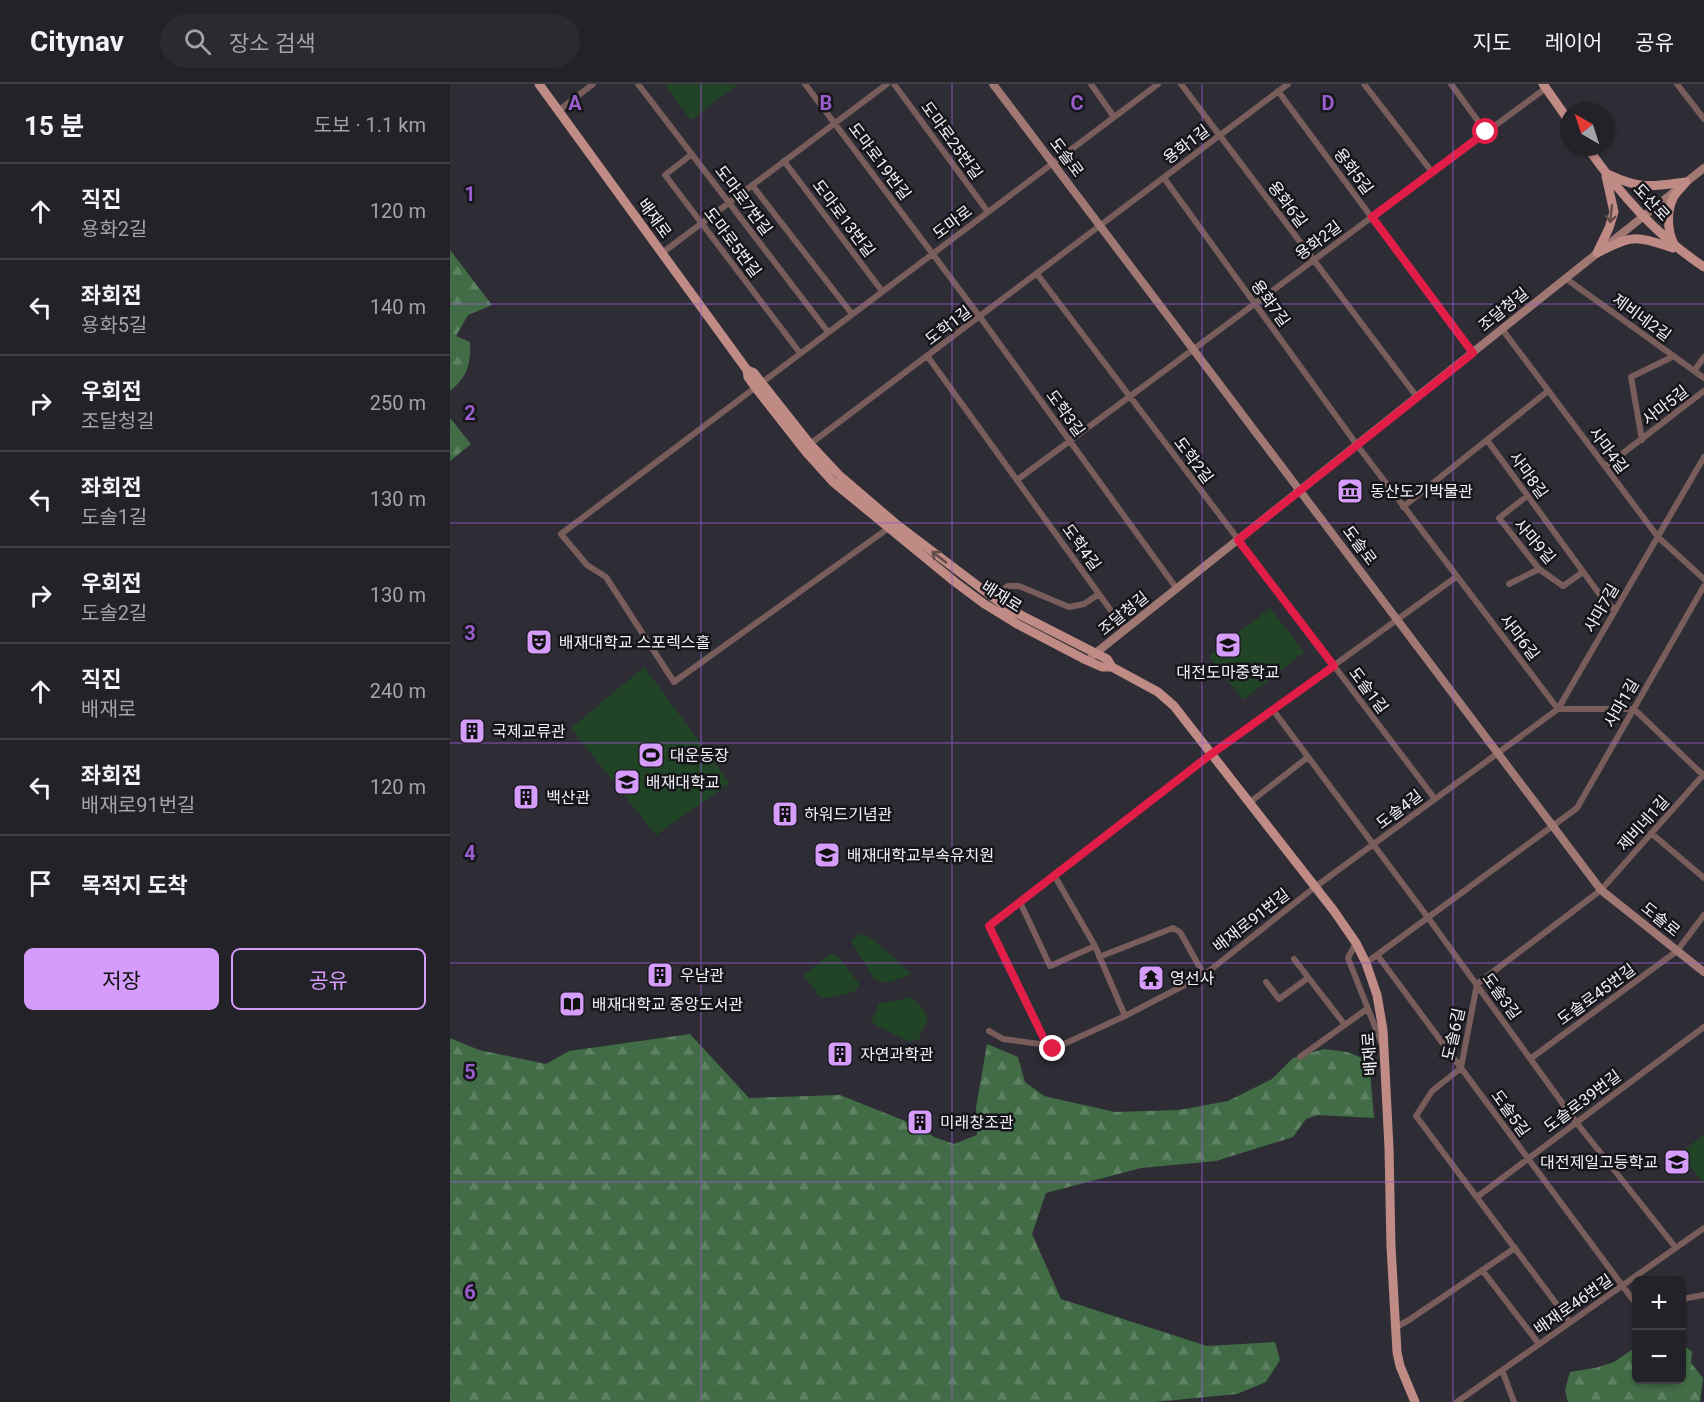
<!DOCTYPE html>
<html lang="ko">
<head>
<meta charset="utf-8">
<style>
	body { margin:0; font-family:Roboto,"Noto Sans KR",sans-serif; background:#2a2a30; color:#f1f3f6 }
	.controls { position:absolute; right:18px; bottom:18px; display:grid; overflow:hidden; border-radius:9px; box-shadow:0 2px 4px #0004 }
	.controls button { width:54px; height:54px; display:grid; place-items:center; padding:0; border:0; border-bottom:2px solid #3f3f45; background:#222228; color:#f1f3f6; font:30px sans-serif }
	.compass { position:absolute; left:1110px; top:18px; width:54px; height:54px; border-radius:50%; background:#222228; box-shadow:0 2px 4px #0004; rotate:321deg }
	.stop { position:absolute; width:18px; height:18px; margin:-14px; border:4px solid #e11d48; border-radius:50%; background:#fff }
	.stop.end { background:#e11d48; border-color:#fff; box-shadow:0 2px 6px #0008 }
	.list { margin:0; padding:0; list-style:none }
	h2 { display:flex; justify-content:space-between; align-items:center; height:78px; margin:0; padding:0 24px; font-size:26px }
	h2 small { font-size:20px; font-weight:400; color:#a2a4a8 }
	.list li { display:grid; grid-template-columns:39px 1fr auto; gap:18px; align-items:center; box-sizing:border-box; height:96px; padding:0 24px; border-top:2px solid #3f3f45 }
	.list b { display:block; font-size:22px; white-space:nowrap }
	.list p { margin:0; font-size:20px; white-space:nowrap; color:#a2a4a8 }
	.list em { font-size:20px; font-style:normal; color:#a2a4a8 }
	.actions { display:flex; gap:12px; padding:18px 24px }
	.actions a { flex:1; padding:14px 0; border:2px solid #d59cfb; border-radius:9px; text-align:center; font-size:21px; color:#d59cfb }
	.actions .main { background:#d59cfb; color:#111 }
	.icon { flex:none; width:33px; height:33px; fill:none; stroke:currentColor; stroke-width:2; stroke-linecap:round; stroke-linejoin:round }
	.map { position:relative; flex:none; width:1254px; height:1318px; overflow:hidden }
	header { display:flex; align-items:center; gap:36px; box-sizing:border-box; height:84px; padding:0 30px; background:#222228; border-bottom:2px solid #3f3f45 }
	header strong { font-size:28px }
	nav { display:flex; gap:33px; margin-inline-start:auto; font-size:21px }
	.search { width:420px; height:54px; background:#2a2a30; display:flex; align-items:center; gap:15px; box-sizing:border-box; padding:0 21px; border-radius:33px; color:#a2a4a8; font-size:22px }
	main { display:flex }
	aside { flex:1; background:#222228 }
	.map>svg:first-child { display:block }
</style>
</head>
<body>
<header>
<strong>Citynav</strong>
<div class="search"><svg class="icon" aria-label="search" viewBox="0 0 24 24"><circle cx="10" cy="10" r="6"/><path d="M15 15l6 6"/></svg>장소 검색</div>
<nav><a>지도</a><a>레이어</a><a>공유</a></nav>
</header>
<main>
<aside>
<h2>15 분<small>도보 · 1.1 km</small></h2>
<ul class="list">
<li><svg class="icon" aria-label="ahead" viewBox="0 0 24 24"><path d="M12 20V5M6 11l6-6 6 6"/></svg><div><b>직진</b><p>용화2길</p></div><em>120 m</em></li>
<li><svg class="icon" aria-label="left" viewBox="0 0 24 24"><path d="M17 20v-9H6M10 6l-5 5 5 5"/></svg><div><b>좌회전</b><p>용화5길</p></div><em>140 m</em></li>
<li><svg class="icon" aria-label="right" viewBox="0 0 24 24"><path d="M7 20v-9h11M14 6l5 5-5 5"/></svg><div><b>우회전</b><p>조달청길</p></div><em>250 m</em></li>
<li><svg class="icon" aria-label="left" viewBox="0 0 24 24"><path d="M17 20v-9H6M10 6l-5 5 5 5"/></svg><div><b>좌회전</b><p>도솔1길</p></div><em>130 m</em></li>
<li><svg class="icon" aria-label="right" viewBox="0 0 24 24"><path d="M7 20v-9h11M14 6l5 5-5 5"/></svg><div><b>우회전</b><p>도솔2길</p></div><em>130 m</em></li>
<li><svg class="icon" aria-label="ahead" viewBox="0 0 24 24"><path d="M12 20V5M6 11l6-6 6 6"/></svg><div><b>직진</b><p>배재로</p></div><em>240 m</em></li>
<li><svg class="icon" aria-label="left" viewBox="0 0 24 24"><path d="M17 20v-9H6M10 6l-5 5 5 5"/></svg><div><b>좌회전</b><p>배재로91번길</p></div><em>120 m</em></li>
<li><svg class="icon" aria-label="arrive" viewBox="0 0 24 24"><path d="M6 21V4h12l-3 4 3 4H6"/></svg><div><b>목적지 도착</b></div></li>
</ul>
<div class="actions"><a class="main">저장</a><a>공유</a></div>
</aside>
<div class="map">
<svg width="1254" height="1318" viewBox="0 0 1254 1318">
	<defs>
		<pattern id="forest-firs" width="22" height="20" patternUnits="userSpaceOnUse" patternTransform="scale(1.5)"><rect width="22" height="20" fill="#416c45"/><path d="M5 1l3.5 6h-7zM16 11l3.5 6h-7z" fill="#5d8161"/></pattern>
	</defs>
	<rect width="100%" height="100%" fill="#2e2d36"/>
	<path fill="#224426" d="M214 0H288L241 36Z
		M820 524 854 568 793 616 759 572Z
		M194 583 280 699 206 751 121 644Z
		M411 850 423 855 462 890 437 899 424 895 401 856Z
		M380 870 390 874 409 900 405 907 382 914 370 913 354 891Z
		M462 913 474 926 478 934 468 956 460 958 421 939 429 920Z
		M1254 1051V1100L1230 1069Z"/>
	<path fill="url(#forest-firs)" d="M0 166 42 221 18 231 6 252 20 258C21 281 17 293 0 307Z
		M0 334 21 360 0 377Z
		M240 950 299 1014 390 1011 470 1043 484 1053 504 1060 527 1051 526 1024 537 960 568 973 575 998 594 1012 665 1028 729 1026 778 1017 822 995 843 974 874 965 897 968 919 977 924 1034 868 1031 856 1035 843 1053 766 1077 691 1084 596 1109 582 1150 611 1215 757 1262 825 1258 830 1276 816 1298 787 1310 705 1318H0V954L29 966 96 980 119 967Z
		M1186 1263V1296H1232V1263H1236L1242 1268 1241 1279 1253 1294 1250 1318H1118L1115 1306 1120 1288 1145 1284 1164 1278Z"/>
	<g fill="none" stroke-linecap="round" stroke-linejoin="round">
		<path stroke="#785d5a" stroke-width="6" d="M188 0 378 248
			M355 0 530 233 727 505
			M444 0 538 128
			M641 0 664 33
			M731 0 967 313
			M914 0 982 88
			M1001 0 1036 48
			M1227 0 1254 35
			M828 7 1022 269
			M108 27 143 0
			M242 70 215 91 350 269
			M334 77 432 207
			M714 94 907 361 1108 625H1184L1254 692
			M302 101 402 230
			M212 169 437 0
			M587 190 985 715
			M1115 194 1254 294
			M1052 245 1208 453 1254 495
			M478 273 675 546
			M1244 287 1254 273
			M1037 356 1153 515 1165 526
			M1192 356 1181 293 1224 272
			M360 360 838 0
			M1155 383 1254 307
			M567 396 1096 4
			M1077 412 1049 434 1089 485 1113 502 1133 488
			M953 423 1098 307
			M440 443 224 598 156 493 137 481 111 450 708 0
			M1059 500 1089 485
			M542 514 558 502H569L619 523 634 520 649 510
			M823 626 979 835 1126 1038 1226 1164
			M799 719 858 673
			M1201 749 1254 794
			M604 791 645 862 675 932
			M570 818 600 882 645 862
			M906 859 898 874 931 958
			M928 872 1186 1220
			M649 873 723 844 730 848 754 891
			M844 875 895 941
			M916 879 1127 724 1254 502
			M816 898 829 915 858 894
			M539 947 553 955 597 961 603 965 675 932 754 891 865 803 1108 625 1254 373
			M597 961 539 841 760 671 1006 493
			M850 973 917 925
			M1080 975 1227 867 1254 831
			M1027 1113 1254 943
			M1032 1186 1089 1260
			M1232 1215 1254 1211
			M1120 1238 966 1032 982 1007 1011 984 1027 900 1151 806 1254 690
			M946 1243 959 1236 1065 1164
			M1052 1286 1064 1318
			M1007 1318 1254 1144"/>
		<path stroke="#a07772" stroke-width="8" d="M543 0 1151 806 1254 888
			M642 572 1254 84"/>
		<path stroke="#c08b84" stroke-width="9" d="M89 0 297 286 304 289 360 360 390 392 445 439 557 524 657 575 662 583
			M1093 0 1119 37
			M1137 63C1170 110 1206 151 1254 183
			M1160 91C1191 106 1204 102 1236 98
			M1223 158C1217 145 1217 127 1223 114 1226 108 1232 103 1236 98
			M1147 169C1183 150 1185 152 1223 164
			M1147 169 1159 144 1164 128 1156 92
			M297 286 298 293 305 303 356 368 383 398 505 498 533 519 567 540 636 576 652 583H662L708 608 724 622 884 827 906 859 916 879 927 911 933 946 939 1064 941 1163 947 1268 950 1282 965 1318"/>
	</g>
	<defs><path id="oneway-shaft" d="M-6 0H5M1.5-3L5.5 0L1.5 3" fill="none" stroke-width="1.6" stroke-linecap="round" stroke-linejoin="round" transform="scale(1.5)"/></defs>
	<g stroke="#624b4a">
		<use href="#oneway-shaft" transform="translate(1161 130) rotate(96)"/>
		<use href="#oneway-shaft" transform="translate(489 473) rotate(-142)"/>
	</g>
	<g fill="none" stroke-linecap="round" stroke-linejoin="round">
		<path stroke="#e11d48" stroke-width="8" d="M603 965 597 961 539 842 760 671 884 582 788 456 1023 269 922 133 1036 48"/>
	</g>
	<path fill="none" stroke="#995dcd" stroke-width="1.5" stroke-opacity="0.55" d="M251 0V1318M502 0V1318M752 0V1318M1003 0V1318M0 220H1254M0 439H1254M0 659H1254M0 879H1254M0 1098H1254"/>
	<defs>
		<g id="museum-square" transform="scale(1.35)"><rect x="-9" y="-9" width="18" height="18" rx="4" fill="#d59cfb" stroke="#16161a"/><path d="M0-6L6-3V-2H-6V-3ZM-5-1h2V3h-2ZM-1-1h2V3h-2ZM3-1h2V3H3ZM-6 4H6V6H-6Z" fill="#111"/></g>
		<g id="theatre-square" transform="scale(1.35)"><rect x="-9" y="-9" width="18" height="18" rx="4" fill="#d59cfb" stroke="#16161a"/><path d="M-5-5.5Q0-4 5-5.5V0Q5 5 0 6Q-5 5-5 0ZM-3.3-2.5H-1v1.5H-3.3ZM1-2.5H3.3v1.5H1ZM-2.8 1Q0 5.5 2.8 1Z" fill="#111"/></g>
		<g id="school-square" transform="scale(1.35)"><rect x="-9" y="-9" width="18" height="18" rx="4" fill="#d59cfb" stroke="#16161a"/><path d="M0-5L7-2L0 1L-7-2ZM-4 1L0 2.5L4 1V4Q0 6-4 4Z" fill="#111"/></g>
		<g id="building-square" transform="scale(1.35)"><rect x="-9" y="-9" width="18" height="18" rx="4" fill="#d59cfb" stroke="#16161a"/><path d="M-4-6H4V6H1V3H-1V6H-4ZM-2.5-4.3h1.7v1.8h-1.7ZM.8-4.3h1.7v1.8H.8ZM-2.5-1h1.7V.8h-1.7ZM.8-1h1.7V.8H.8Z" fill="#111"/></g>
		<g id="stadium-square" transform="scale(1.35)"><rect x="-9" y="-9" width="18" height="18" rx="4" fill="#d59cfb" stroke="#16161a"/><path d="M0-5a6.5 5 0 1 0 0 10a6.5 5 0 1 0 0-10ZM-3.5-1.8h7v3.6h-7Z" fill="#111"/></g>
		<g id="university-square" transform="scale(1.35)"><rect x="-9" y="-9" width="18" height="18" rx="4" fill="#d59cfb" stroke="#16161a"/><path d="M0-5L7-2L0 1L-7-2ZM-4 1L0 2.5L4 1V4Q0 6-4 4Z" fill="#111"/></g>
		<g id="temple-square" transform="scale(1.35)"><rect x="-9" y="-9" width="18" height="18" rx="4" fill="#d59cfb" stroke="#16161a"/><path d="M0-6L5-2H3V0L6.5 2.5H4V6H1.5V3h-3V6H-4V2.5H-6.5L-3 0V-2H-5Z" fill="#111"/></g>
		<g id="library-square" transform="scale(1.35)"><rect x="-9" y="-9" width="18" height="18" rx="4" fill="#d59cfb" stroke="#16161a"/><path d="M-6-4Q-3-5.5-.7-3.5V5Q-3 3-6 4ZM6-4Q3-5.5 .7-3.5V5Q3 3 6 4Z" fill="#111"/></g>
	</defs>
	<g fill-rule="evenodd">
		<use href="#museum-square" x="900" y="407"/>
		<use href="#theatre-square" x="89" y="558"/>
		<use href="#school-square" x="778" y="561"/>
		<use href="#building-square" x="22" y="647"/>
		<use href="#stadium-square" x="201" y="671"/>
		<use href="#university-square" x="177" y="698"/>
		<use href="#building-square" x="76" y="713"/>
		<use href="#building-square" x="335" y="730"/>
		<use href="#school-square" x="377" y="771"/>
		<use href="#building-square" x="210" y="891"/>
		<use href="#temple-square" x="701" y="894"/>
		<use href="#library-square" x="122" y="920"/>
		<use href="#building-square" x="390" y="970"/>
		<use href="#building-square" x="470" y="1038"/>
		<use href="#school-square" x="1227" y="1078"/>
	</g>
	<g text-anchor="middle" stroke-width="5" stroke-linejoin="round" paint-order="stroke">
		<g font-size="16" fill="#f2f1f7" stroke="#16161a">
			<text transform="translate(502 56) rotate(54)" y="6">도마로25번길</text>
			<text transform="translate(736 60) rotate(-37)" y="6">용화1길</text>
			<text transform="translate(617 73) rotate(53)" y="6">도솔로</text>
			<text transform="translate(430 77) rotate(53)" y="6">도마로19번길</text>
			<text transform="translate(904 87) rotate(53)" y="6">용화5길</text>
			<text transform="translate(294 116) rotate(53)" y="6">도마로7번길</text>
			<text transform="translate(1202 118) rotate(47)" y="6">도산로</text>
			<text transform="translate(838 120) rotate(53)" y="6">용화6길</text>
			<text transform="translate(205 134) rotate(54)" y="6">배재로</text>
			<text transform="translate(394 134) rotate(53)" y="6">도마로13번길</text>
			<text transform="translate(502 138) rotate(-37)" y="6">도마로</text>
			<text transform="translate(868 156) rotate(-37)" y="6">용화2길</text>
			<text transform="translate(283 158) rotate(53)" y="6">도마로5번길</text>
			<text transform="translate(821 219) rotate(54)" y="6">용화7길</text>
			<text transform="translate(1053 225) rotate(-39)" y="6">조달청길</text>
			<text transform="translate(1192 233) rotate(36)" y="6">제비네2길</text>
			<text transform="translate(498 241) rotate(-37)" y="6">도학1길</text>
			<text transform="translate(1215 321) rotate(-38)" y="6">사마5길</text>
			<text transform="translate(616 329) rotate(54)" y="6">도학3길</text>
			<text transform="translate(1159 366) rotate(53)" y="6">사마4길</text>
			<text transform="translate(744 376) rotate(53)" y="6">도학2길</text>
			<text transform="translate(1079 391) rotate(54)" y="6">사마8길</text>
			<text transform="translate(1085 457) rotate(49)" y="6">사마9길</text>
			<text transform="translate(910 461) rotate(53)" y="6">도솔로</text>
			<text transform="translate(632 463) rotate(54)" y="6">도학4길</text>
			<text transform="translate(552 512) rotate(32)" y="6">배재로</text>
			<text transform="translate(1151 524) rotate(-60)" y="6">사마7길</text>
			<text transform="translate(673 529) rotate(-39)" y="6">조달청길</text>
			<text transform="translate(1070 553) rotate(52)" y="6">사마6길</text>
			<text transform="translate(919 606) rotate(53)" y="6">도솔1길</text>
			<text transform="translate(1171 619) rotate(-60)" y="6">사마1길</text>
			<text transform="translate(949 725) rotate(-37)" y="6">도솔4길</text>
			<text transform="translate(1193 739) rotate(-48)" y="6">제비네1길</text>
			<text transform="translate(1211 835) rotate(39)" y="6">도솔로</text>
			<text transform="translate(801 836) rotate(-38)" y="6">배재로91번길</text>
			<text transform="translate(1146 910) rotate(-36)" y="6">도솔로45번길</text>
			<text transform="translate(1052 912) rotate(54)" y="6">도솔3길</text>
			<text transform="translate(1003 950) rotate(-77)" y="6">도솔6길</text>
			<text transform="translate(919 970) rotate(-94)" y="6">배재로</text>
			<text transform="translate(1132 1017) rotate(-37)" y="6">도솔로39번길</text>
			<text transform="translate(1061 1029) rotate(54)" y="6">도솔5길</text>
			<text transform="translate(1123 1220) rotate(-35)" y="6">배재로46번길</text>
		</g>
		<g font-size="16" fill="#f2f1f7" stroke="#16161a" text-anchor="start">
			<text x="920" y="413">동산도기박물관</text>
			<text x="109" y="564">배재대학교 스포렉스홀</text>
			<text x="778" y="594" text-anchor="middle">대전도마중학교</text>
			<text x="42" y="653">국제교류관</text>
			<text x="220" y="677">대운동장</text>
			<text x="196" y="704">배재대학교</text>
			<text x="96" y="719">백산관</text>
			<text x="354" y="736">하워드기념관</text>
			<text x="397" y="777">배재대학교부속유치원</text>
			<text x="230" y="897">우남관</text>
			<text x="720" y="900">영선사</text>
			<text x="142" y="926">배재대학교 중앙도서관</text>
			<text x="410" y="976">자연과학관</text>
			<text x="490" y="1044">미래창조관</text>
			<text x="1208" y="1084" text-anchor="end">대전제일고등학교</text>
		</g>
	</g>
	<g font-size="20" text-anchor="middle" font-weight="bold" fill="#995dcd" stroke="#16161a" stroke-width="5" stroke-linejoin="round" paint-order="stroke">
		<text x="125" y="26">A</text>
		<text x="376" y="26">B</text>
		<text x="627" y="26">C</text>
		<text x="878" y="26">D</text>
		<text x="20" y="117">1</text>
		<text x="20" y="336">2</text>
		<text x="20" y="556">3</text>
		<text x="20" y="776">4</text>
		<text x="20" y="995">5</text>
		<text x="20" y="1215">6</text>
	</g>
</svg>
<div class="controls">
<button>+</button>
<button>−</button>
</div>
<svg class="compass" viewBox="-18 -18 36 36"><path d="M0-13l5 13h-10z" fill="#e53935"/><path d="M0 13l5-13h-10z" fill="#a2a4a8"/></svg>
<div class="stop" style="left:1036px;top:48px"></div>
<div class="stop end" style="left:603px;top:965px"></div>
</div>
</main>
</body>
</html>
